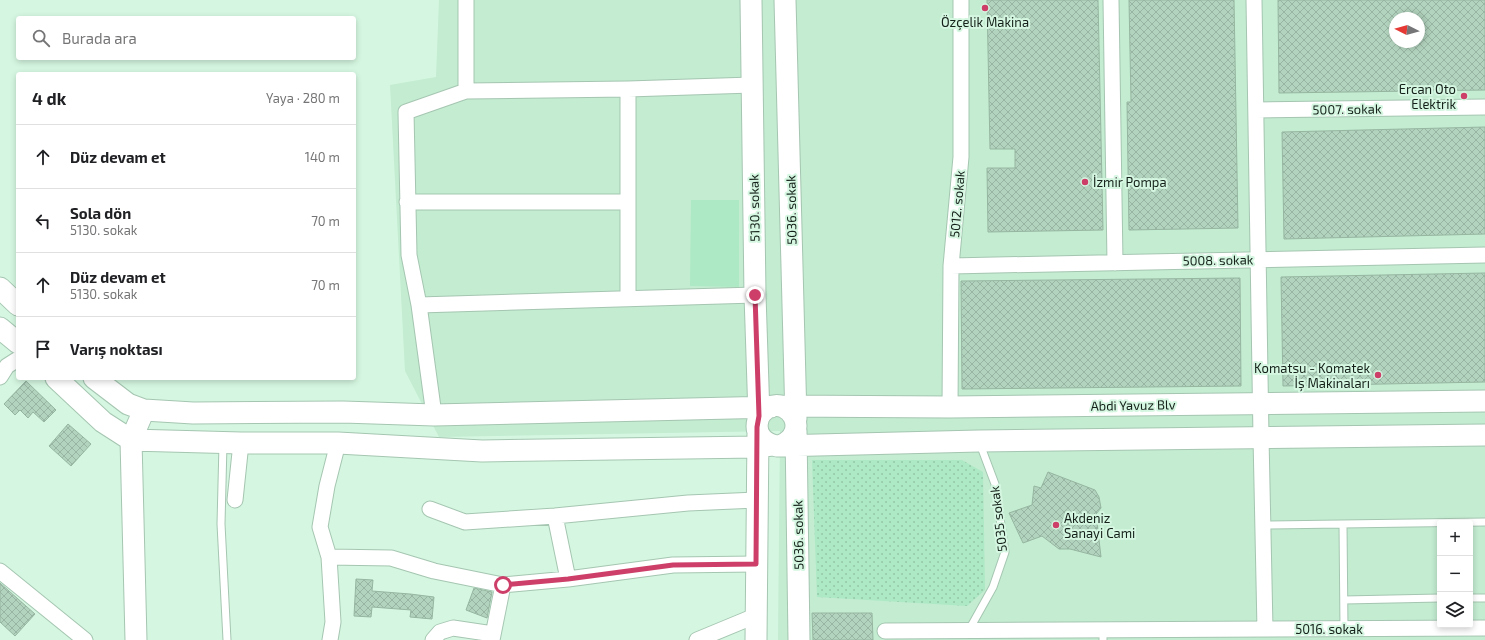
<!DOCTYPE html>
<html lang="tr">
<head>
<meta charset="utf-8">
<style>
	body { margin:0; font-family:"Exo 2",sans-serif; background:#f6f6f6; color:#202124 }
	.controls { position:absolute; right:12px; bottom:12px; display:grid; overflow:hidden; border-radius:4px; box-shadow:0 2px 6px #0003 }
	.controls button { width:36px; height:36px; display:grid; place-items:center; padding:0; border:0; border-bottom:1px solid #e0e0e0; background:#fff; color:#202124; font:20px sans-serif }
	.compass { position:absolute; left:1389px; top:12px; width:36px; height:36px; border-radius:50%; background:#fff; box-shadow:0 2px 6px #0003; rotate:276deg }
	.stop { position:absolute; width:12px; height:12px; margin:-9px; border:3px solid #cd3f69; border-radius:50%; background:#fff }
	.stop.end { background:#cd3f69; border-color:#fff; box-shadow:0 1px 4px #0008 }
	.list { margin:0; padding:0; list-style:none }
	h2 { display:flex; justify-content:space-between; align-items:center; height:52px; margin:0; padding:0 16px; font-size:17px }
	h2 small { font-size:13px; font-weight:400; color:#757577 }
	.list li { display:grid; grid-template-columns:26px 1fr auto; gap:12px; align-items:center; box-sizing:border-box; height:64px; padding:0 16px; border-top:1px solid #e0e0e0 }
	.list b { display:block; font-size:15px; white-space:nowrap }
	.list p { margin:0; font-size:13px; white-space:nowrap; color:#757577 }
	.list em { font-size:13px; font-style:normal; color:#757577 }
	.icon { flex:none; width:22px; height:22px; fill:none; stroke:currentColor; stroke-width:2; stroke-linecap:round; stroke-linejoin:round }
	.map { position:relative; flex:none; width:1485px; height:640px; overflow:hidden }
	.search { position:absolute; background:#fff; box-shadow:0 2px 6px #0003; left:16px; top:16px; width:340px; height:44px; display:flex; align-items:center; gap:10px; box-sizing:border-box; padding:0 14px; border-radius:4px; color:#757577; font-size:15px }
	.panel { position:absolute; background:#fff; box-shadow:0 2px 6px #0003; left:16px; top:72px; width:340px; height:308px; border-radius:4px }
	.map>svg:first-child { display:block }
</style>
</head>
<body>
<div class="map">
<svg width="1485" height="640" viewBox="0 0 1485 640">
	<defs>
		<pattern id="park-dots" width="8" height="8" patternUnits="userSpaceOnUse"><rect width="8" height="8" fill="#ade9c4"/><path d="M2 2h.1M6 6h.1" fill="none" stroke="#94c8a8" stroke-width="1.8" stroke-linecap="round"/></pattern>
		<pattern id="building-cross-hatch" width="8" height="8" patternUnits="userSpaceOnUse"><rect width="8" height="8" fill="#b2d3be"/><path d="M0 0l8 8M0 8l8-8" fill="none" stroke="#98b5a3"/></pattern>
	</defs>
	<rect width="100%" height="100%" fill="#d5f7e1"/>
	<path fill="#c3ecd1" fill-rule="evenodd" d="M439 0H1485V640H778L780 431 439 437 405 371 390 85 436 77ZM1395 18H1419V42H1395ZM1440 523H1470V625H1440Z"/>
	<path fill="url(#park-dots)" d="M812 460H962L983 472 985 590 967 606 817 597Z"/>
	<path fill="#ade9c4" d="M691 200H739V287L690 286Z"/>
	<path fill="url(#building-cross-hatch)" stroke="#96b6a1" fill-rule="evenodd" d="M987 0H1098L1103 230 988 232 987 168H1015V149H990Z
		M1129 0H1234L1238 228 1129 230 1127 102H1131Z
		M1278 0H1485V90L1279 93ZM1395 18H1419V42H1395Z
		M1485 127V234L1284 239 1282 132Z
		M1485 273V382L1283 386 1281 277Z
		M1240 278 1241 386 962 389 961 281Z
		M26 381 56 410 44 422 33 412 28 418 20 410 15 415 4 404Z
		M68 424 91 444 71 466 49 446Z
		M1048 472 1095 490 1099 497 1101 508 1096 514 1101 557 1070 549H1059L1042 536 1023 543 1009 513 1032 505 1034 486 1041 488Z
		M356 579 373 580 372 591 410 594 434 597 432 619 410 617 411 610 372 607 371 617 354 616Z
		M0 583 35 614 15 636 0 622Z
		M474 588 492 592 487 618 466 610Z
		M812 613H872L873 640H813Z"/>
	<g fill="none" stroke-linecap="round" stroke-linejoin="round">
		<g stroke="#a5c6b1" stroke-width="9">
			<path id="lane" d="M223 444 221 524 227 640
				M1343 524 1344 629
				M1263 525 1485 522
				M1470 598H1485
				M1344 600 1440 598
				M969 630 993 587 1005 552 995 484 980 444
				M1103 630V640"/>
		</g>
		<g stroke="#a5c6b1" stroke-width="17">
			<path id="street" d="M1111 0 1115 263
				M1254 0 1261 437 1265 629
				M466 91V0
				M1256 110 1485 107
				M407 202H628
				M951 266 1485 255
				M628 298V89
				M419 305 755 295
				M0 377 7 366 18 359
				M950 407 951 266 961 157V0
				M434 415 419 305 409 255 406 112 466 91 628 89 752 85
				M235 500 241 443
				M430 509 465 522 555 516 688 503 757 500
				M555 516 568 579
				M329 557 391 558 434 571 503 585 568 579 673 565 756 564
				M0 571 85 640
				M885 631 1485 628
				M330 640 333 622 329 557 320 527 327 486 338 443
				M433 640 440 632 453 628 493 634
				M492 640 503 585
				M697 640 755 616"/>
		</g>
		<g stroke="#a5c6b1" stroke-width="23">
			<path id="secondary" d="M751 0 755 295 759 416
				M785 0 796 419
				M0 288 18 305
				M0 328 18 343
				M56 378 103 422 131 440 241 443H338L482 451 757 447 772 445
				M94 378 128 404 144 410 193 413 343 412 434 415 771 407
				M781 406 950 407 1485 401
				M796 431 799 640
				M782 445C810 432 791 396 767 408 763 411 759 415 758 420 754 434 764 444 777 446L979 441 1485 435
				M136 640 131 440 144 410
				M756 640 758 432"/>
		</g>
		<use href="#lane" stroke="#fff" stroke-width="7"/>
		<use href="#street" stroke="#fff" stroke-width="15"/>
		<use href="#secondary" stroke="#fff" stroke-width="21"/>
	</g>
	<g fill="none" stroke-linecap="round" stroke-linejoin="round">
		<path stroke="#cd3f69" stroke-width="5" d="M503 585 568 579 673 565 756 564 757 427 759 416 755 295"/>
	</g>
	<g fill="#cd3f69" stroke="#d5f7e1" stroke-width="1.5">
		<circle cx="985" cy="8" r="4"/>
		<circle cx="1464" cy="96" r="4"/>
		<circle cx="1085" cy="182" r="4"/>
		<circle cx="1378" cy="375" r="4"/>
		<circle cx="1056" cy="525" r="4"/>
	</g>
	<g text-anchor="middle" stroke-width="4" stroke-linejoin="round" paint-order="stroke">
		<g font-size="13" fill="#142019" stroke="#d5f7e1" text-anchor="end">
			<text x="985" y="27" text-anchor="middle">Özçelik Makina</text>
			<text x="1456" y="94">Ercan Oto<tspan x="1456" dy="15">Elektrik</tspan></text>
			<text x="1093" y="187" text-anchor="start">İzmir Pompa</text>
			<text x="1370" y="373">Komatsu - Komatek<tspan x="1370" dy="15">İş Makinaları</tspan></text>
			<text x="1064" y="523" text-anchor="start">Akdeniz<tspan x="1064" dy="15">Sanayi Cami</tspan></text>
		</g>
		<g font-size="13" fill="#142019" stroke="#d5f7e1">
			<text transform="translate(1347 109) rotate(-1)" y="5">5007. sokak</text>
			<text transform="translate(957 204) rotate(-85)" y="5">5012. sokak</text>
			<text transform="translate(754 208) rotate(-91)" y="5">5130. sokak</text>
			<text transform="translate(791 210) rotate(-91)" y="5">5036. sokak</text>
			<text transform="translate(1218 260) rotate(-1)" y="5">5008. sokak</text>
			<text transform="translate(1133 405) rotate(-1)" y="5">Abdi Yavuz Blv</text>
			<text transform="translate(998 519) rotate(-97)" y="5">5035 sokak</text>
			<text transform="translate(798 535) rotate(-91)" y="5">5036. sokak</text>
			<text x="1329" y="634">5016. sokak</text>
		</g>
	</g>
</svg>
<div class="controls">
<button>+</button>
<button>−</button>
<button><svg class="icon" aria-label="layers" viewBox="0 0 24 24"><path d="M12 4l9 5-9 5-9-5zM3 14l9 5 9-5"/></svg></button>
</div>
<svg class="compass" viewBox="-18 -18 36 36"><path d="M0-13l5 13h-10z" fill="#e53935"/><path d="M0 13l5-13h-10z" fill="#757577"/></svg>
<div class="stop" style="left:503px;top:585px"></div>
<div class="stop end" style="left:755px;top:295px"></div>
<div class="search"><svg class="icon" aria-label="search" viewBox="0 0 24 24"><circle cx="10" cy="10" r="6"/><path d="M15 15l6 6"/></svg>Burada ara</div>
<section class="panel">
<h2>4 dk<small>Yaya · 280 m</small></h2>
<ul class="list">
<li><svg class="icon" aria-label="ahead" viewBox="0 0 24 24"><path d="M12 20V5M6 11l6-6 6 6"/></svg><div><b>Düz devam et</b></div><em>140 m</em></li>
<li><svg class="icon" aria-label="left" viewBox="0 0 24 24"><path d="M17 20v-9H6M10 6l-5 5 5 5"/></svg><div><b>Sola dön</b><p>5130. sokak</p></div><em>70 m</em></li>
<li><svg class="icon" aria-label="ahead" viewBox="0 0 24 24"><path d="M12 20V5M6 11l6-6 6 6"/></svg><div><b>Düz devam et</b><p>5130. sokak</p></div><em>70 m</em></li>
<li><svg class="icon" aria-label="arrive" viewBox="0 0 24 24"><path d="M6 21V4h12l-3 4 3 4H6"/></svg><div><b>Varış noktası</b></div></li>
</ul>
</section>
</div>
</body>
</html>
